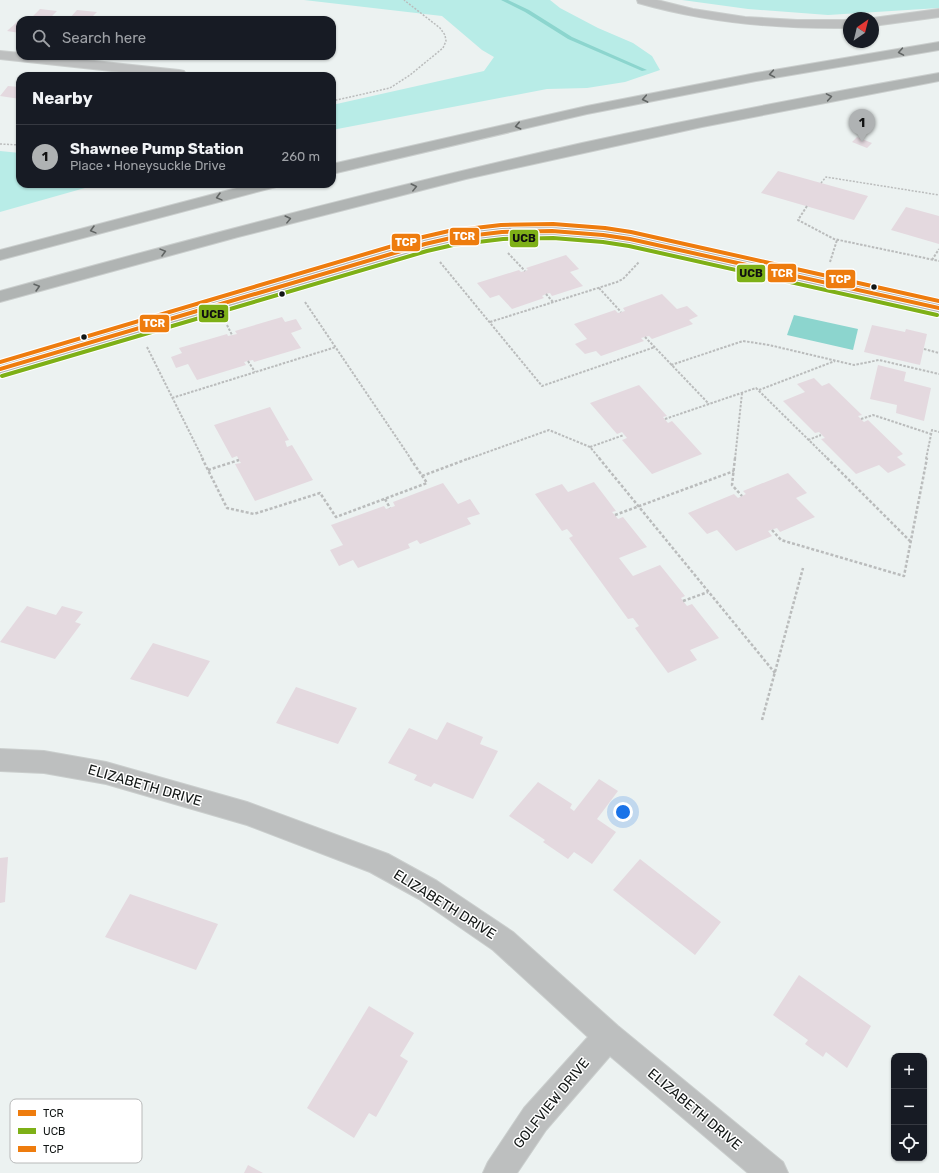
<!DOCTYPE html>
<html lang="en">
<head>
<meta charset="utf-8">
<style>
	body { margin:0; font-family:Rubik,sans-serif; background:#242831; color:#f1f3f6 }
	.controls { position:absolute; right:12px; bottom:12px; display:grid; overflow:hidden; border-radius:8px; box-shadow:0 1px 3px #0004 }
	.controls button { width:36px; height:36px; display:grid; place-items:center; padding:0; border:0; border-bottom:1px solid #363941; background:#171b24; color:#f1f3f6; font:20px sans-serif }
	.compass { position:absolute; left:843px; top:12px; width:36px; height:36px; border-radius:50%; background:#171b24; box-shadow:0 1px 3px #0004; rotate:35deg }
	.you { position:absolute; left:623px; top:812px; width:14px; height:14px; margin:-10px; border:3px solid #fff; border-radius:50%; background:#1a73e8; box-shadow:0 0 0 6px #1a73e833 }
	.badge { display:grid; place-items:center; width:26px; height:26px; border-radius:50%; background:#afb2b3; color:#111; font-size:13px; font-weight:700 }
	.pin { position:absolute; translate:-50% -33px; filter:drop-shadow(0 1px 2px #0008) }
	.pin::after { content:''; position:absolute; top:21px; width:14px; height:12px; background:inherit; clip-path:polygon(0 0,100% 0,50% 100%) }
	.list { margin:0; padding:0; list-style:none }
	h2 { display:flex; justify-content:space-between; align-items:center; height:52px; margin:0; padding:0 16px; font-size:17px }
	h2 small { font-size:13px; font-weight:400; color:#9ea1a6 }
	.list li { display:grid; grid-template-columns:26px 1fr auto; gap:12px; align-items:center; box-sizing:border-box; height:64px; padding:0 16px; border-top:1px solid #363941 }
	.list b { display:block; font-size:15px; white-space:nowrap }
	.list p { margin:0; font-size:13px; white-space:nowrap; color:#9ea1a6 }
	.list em { font-size:13px; font-style:normal; color:#9ea1a6 }
	.icon { flex:none; width:22px; height:22px; fill:none; stroke:currentColor; stroke-width:2; stroke-linecap:round; stroke-linejoin:round }
	.map { position:relative; flex:none; width:939px; height:1173px; overflow:hidden }
	.search { position:absolute; background:#171b24; box-shadow:0 1px 3px #0004; left:16px; top:16px; width:320px; height:44px; display:flex; align-items:center; gap:10px; box-sizing:border-box; padding:0 14px; border-radius:12px; color:#9ea1a6; font-size:15px }
	.panel { position:absolute; background:#171b24; box-shadow:0 1px 3px #0004; left:16px; top:72px; width:320px; height:116px; border-radius:12px }
	.map>svg:first-child { display:block }
</style>
</head>
<body>
<div class="map">
<svg width="939" height="1173" viewBox="0 0 939 1173">
	<rect width="100%" height="100%" fill="#ecf2f1"/>
	<path fill="#b8ece7" d="M304 0H550L560 8 598 28 633 43 652 56 660 70 625 82 587 88 547 89 332 130V105L484 71 494 57 482 50 442 16Z
		M682 0H939V8L828 15 748 9Z
		M0 151 20 153V184H99L0 212Z"/>
	<path fill="#8cd5ce" d="M794 315 858 329 853 350 787 335Z"/>
	<g fill="none" stroke-linecap="round" stroke-linejoin="round">
		<path fill="#8cd5ce" fill-rule="evenodd" d="M501 0H508L529 10 572 37 647 70 642 71 568 39 525 12Z"/>
	</g>
	<path fill="#e4d9df" d="M40 9 57 11 48 20H22L25 17 31 18Z
		M77 10 97 12 89 20H68Z
		M17 22H20V33L7 31Z
		M8 86 20 87V99L0 96Z
		M857 137 872 143 867 148 852 142Z
		M778 171 821 183 868 196 854 220 761 193Z
		M906 207 939 216V244L891 230Z
		M566 255 579 269 570 272 583 286 552 296 550 293 546 294 542 296 544 298 512 309 499 295 490 298 477 283 519 270 521 272 528 270 526 268Z
		M662 294 677 309 687 306 698 316 689 320 693 324 652 339 649 336 641 338 644 341 601 356 596 351 585 354 575 344 587 339 574 324 615 310 618 313 625 311 623 308Z
		M282 317 285 322 296 319 302 329 291 333 301 348 254 362 253 360 248 361 244 362 246 365 197 380 188 364 176 368 171 357 182 353 179 348 227 334 228 336 237 334 235 331Z
		M872 325 905 332 906 329 927 334 920 365 864 352Z
		M878 365 906 372 904 381 931 388 924 421 896 413 897 405 870 399Z
		M814 378 822 386 829 383 862 415 858 416 864 422 868 420 903 454 897 457 906 465 888 473 879 465 856 474 821 439 825 438 819 432 815 433 783 401 805 392 797 384Z
		M639 385 667 416 663 417 668 423 672 421 702 454 652 474 622 440 627 438 622 432 617 434 590 403Z
		M270 407 289 440 285 441 287 447 292 445 313 480 255 501 235 464 241 463 239 460 237 456 232 458 214 425Z
		M788 473 807 493 796 498 815 517 780 532 777 528 768 531 772 536 736 551 717 530 707 534 688 513 734 494 738 498 746 494 743 491Z
		M594 482 616 511 612 512 615 515 618 519 623 517 647 547 619 558 633 576 660 565 685 596 681 598 687 606 692 604 719 638 690 650 697 660 668 673 635 628 639 626 633 618 628 619 569 538 573 536 567 529 562 531 535 494 562 484 568 492Z
		M443 483 458 504 470 499 480 514 467 518 471 524 420 544 417 540 408 544 410 548 358 568 353 560 339 566 330 550 343 545 331 525 384 506 386 509 395 506 393 502Z
		M27 606 56 615 62 606 83 612 75 622 81 624 55 659 0 642Z
		M153 643 210 661 188 697 130 679Z
		M296 687 357 708 338 744 276 723Z
		M447 722 483 737 480 744 498 751 473 799 434 783 431 787 414 780 417 775 388 763 409 728 437 740Z
		M599 779 618 791 597 819 616 832 592 864 574 852 568 859 543 842 545 840 509 816 538 782 572 804 570 808 574 811Z
		M8 857 5 902 0 903V858Z
		M640 859 721 922 695 955 613 890Z
		M130 894 218 924 196 970 105 937Z
		M799 975 871 1026 847 1068 826 1052 823 1057 805 1044 808 1040 773 1015Z
		M369 1006 414 1033 400 1056 408 1061 376 1117 369 1113 354 1138 307 1108Z
		M248 1165 263 1173H244Z"/>
	<g fill="none" stroke-linecap="round" stroke-linejoin="round">
		<g stroke="#cacecd" stroke-width="2">
			<path id="minor" d="M637 0H657L693 9 745 17 797 20H849V28C777 29 708 23 638 3Z
				M939 9V17L873 26V18Z
				M0 51 20 53V56H48L179 70 184 71 186 74 185 76H158L0 59Z
				M0 749 44 751 106 762 247 802 388 854 437 881 513 932 618 1026 783 1162 788 1173H748L610 1056 546 1130 517 1173H483L488 1162 524 1108 588 1037 493 950 419 899 370 872 247 825 106 784 44 773 0 771Z"/>
		</g>
		<g stroke="#cacecd" stroke-width="2">
			<path id="secondary" d="M549 225 598 229 630 234 939 302V314L630 244C563 233 497 232 430 248L0 375V363L419 240 454 232 500 226Z"/>
		</g>
		<g stroke="#cacecd" stroke-width="2">
			<path id="motorway" d="M939 42V50L756 81 587 114 332 174V164L587 106 756 73Z
				M939 73V81L702 127 466 179 238 237 0 302V291C193 238 387 187 582 143 701 117 820 94 939 73Z
				M252 184H278L276 187 0 260V250Z"/>
		</g>
		<path stroke="#babcbc" stroke-width="1.5" stroke-dasharray="2 1.5" stroke-linecap="butt" d="M332 101 390 88 410 75 443 48 446 41 445 35 440 28 404 0
			M0 144 20 145
			M821 183 826 177 939 195"/>
		<path stroke="#babcbc" stroke-width="2" stroke-dasharray="2.5 1.5" stroke-linecap="butt" d="M807 206 798 220 834 239 939 261
			M508 253 525 271
			M932 260 939 249
			M440 262 542 386 655 347
			M830 262 837 240
			M599 288 621 312
			M546 294 553 302
			M305 302 411 459
			M490 322 617 282 623 279 639 262
			M227 325 232 335
			M645 337 709 404
			M147 347 203 459
			M924 349 939 353
			M248 361 255 372
			M671 365 743 341 769 345 854 365 879 360 939 374
			M759 390 835 361
			M172 398 336 347
			M665 419 756 388 828 459
			M861 419 873 415 931 434
			M808 440 821 435
			M590 447 624 435
			M468 459 549 430 590 447 600 459
			M735 459 742 393
			M926 459 932 430 939 432"/>
		<path stroke="#babcbc" stroke-width="2.5" stroke-dasharray="3 2" stroke-linecap="butt" d="M202 458 227 508 254 514 320 493 336 517 427 483 410 458
			M599 458 775 673
			M735 458 732 485 742 496
			M827 458 910 541
			M208 470 239 460
			M422 476 470 458
			M385 499 390 508
			M615 515 734 471
			M772 530 781 540 904 576 927 458
			M683 601 708 592
			M762 720 803 568"/>
		<use href="#minor" fill="#bdbfbf" fill-rule="evenodd"/>
		<use href="#secondary" fill="#b3b6b6" fill-rule="evenodd"/>
		<use href="#motorway" fill="#b0b4b3" fill-rule="evenodd"/>
		<g stroke="#fff" stroke-width="6">
			<path id="bus-1" d="M0 369 425 244 451 238 502 232 552 231 603 235 630 239 939 308"/>
		</g>
		<g stroke="#fff" stroke-width="6">
			<path id="bus-2" d="M2 376 427 251 453 245 503 239 553 238 603 242 629 246 937 315"/>
		</g>
		<g stroke="#fff" stroke-width="6">
			<path id="bus-3" d="M0 362 423 237 449 231 501 225 553 224 605 228 631 232 939 301"/>
		</g>
		<use href="#bus-1" stroke="#ee7c0e" stroke-width="4"/>
		<use href="#bus-2" stroke="#7eb017" stroke-width="4"/>
		<use href="#bus-3" stroke="#ee7c0e" stroke-width="4"/>
	</g>
	<defs><path id="oneway-chevron" d="M-2-3.5L2.5 0L-2 3.5" fill="none" stroke-width="1.6" stroke-linecap="round" stroke-linejoin="round"/></defs>
	<g stroke="#616564">
		<use href="#oneway-chevron" transform="translate(901 52) rotate(170)"/>
		<use href="#oneway-chevron" transform="translate(772 74) rotate(170)"/>
		<use href="#oneway-chevron" transform="translate(829 97) rotate(-10)"/>
		<use href="#oneway-chevron" transform="translate(645 99) rotate(169)"/>
		<use href="#oneway-chevron" transform="translate(518 126) rotate(167)"/>
		<use href="#oneway-chevron" transform="translate(414 187) rotate(-14)"/>
		<use href="#oneway-chevron" transform="translate(219 197) rotate(165)"/>
		<use href="#oneway-chevron" transform="translate(288 219) rotate(-14)"/>
		<use href="#oneway-chevron" transform="translate(93 230) rotate(165)"/>
		<use href="#oneway-chevron" transform="translate(163 252) rotate(-15)"/>
		<use href="#oneway-chevron" transform="translate(37 287) rotate(-16)"/>
	</g>
	<g fill="#121615" stroke="#fff" stroke-width="1.5">
		<circle cx="874" cy="287" r="3.5"/>
		<circle cx="282" cy="294" r="3.5"/>
		<circle cx="84" cy="337" r="3.5"/>
	</g>
	<g text-anchor="middle" stroke-width="3" stroke-linejoin="round" paint-order="stroke">
		<g font-size="14" fill="#121615" stroke="#fff">
			<text transform="translate(145 785) rotate(16)" y="5">ELIZABETH DRIVE</text>
			<text transform="translate(445 904) rotate(32)" y="5">ELIZABETH DRIVE</text>
			<text transform="translate(551 1103) rotate(-51)" y="5">GOLFVIEW DRIVE</text>
			<text transform="translate(695 1109) rotate(40)" y="5">ELIZABETH DRIVE</text>
		</g>
	</g>
	<rect x="10" y="1099" width="132" height="64" rx="6" fill="#fff" stroke="#b8b9b9" stroke-width="1"/>
	<rect x="18" y="1110" width="18" height="6" fill="#ee7c0e"/>
	<rect x="18" y="1128" width="18" height="6" fill="#7eb017"/>
	<rect x="18" y="1146" width="18" height="6" fill="#ee7c0e"/>
	<g font-size="11" fill="#121615">
		<text x="43" y="1117">TCR</text>
		<text x="43" y="1135">UCB</text>
		<text x="43" y="1153">TCP</text>
	</g>
	<g stroke="#fff" stroke-width="1.5">
		<rect x="449" y="227" width="31" height="19" rx="4" fill="#ee7c0e"/>
		<rect x="509" y="229" width="30" height="19" rx="4" fill="#7eb017"/>
		<rect x="391" y="233" width="30" height="19" rx="4" fill="#ee7c0e"/>
		<rect x="767" y="263" width="30" height="20" rx="4" fill="#ee7c0e"/>
		<rect x="736" y="264" width="30" height="19" rx="4" fill="#7eb017"/>
		<rect x="825" y="269" width="31" height="20" rx="4" fill="#ee7c0e"/>
		<rect x="198" y="304" width="31" height="19" rx="4" fill="#7eb017"/>
		<rect x="139" y="314" width="31" height="19" rx="4" fill="#ee7c0e"/>
	</g>
	<g font-size="11" text-anchor="middle" font-weight="bold" fill="#fff">
		<text x="464" y="240">TCR</text>
		<text x="406" y="246">TCP</text>
		<text x="782" y="277">TCR</text>
		<text x="840" y="283">TCP</text>
		<text x="154" y="327">TCR</text>
	</g>
	<g font-size="11" text-anchor="middle" font-weight="bold" fill="#111">
		<text x="524" y="242">UCB</text>
		<text x="751" y="277">UCB</text>
		<text x="213" y="318">UCB</text>
	</g>
</svg>
<div class="controls">
<button>+</button>
<button>−</button>
<button><svg class="icon" aria-label="locate" viewBox="0 0 24 24"><circle cx="12" cy="12" r="6"/><path d="M12 2v4M12 18v4M2 12h4M18 12h4"/></svg></button>
</div>
<svg class="compass" viewBox="-18 -18 36 36"><path d="M0-13l5 13h-10z" fill="#e53935"/><path d="M0 13l5-13h-10z" fill="#9ea1a6"/></svg>
<div class="you"></div>
<div class="pin badge" style="left:862px;top:142px">1</div>
<div class="search"><svg class="icon" aria-label="search" viewBox="0 0 24 24"><circle cx="10" cy="10" r="6"/><path d="M15 15l6 6"/></svg>Search here</div>
<section class="panel">
<h2>Nearby<small></small></h2>
<ul class="list">
<li><span class="badge">1</span><div><b>Shawnee Pump Station</b><p>Place · Honeysuckle Drive</p></div><em>260 m</em></li>
</ul>
</section>
</div>
</body>
</html>
